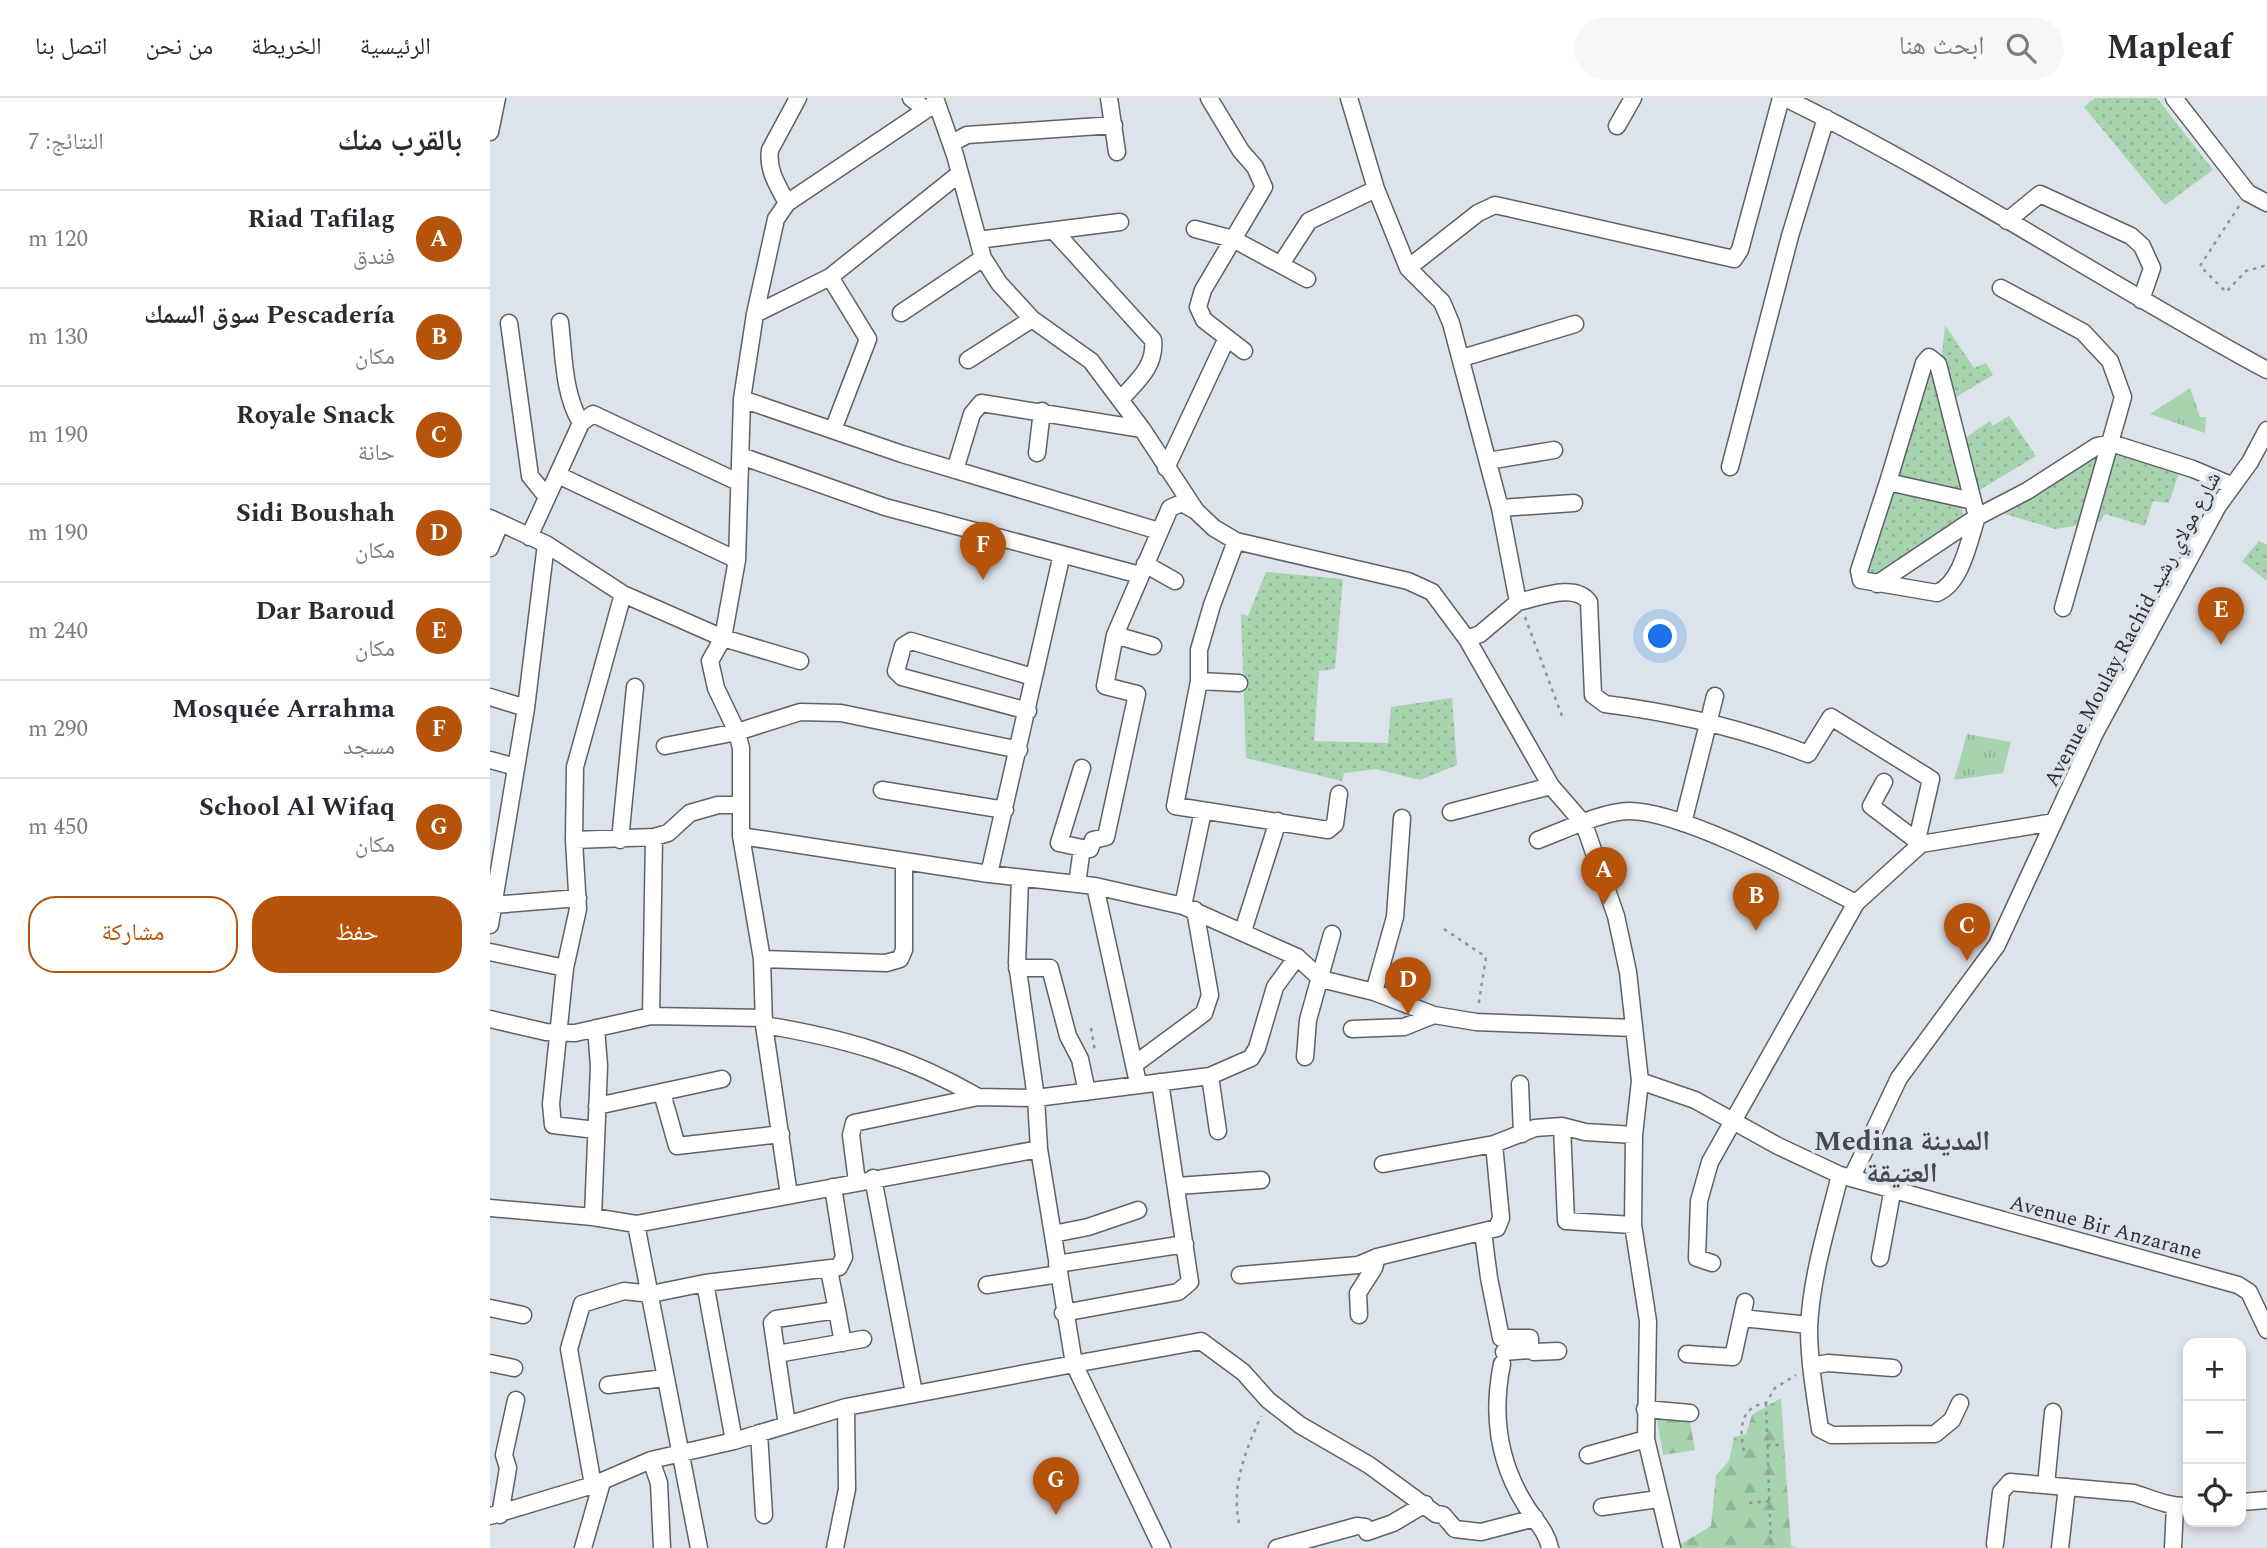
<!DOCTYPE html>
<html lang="ar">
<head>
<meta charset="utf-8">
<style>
	body { margin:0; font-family:Spectral,"Noto Naskh Arabic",serif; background:#f7f7f7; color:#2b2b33; direction:rtl }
	.controls { position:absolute; right:21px; bottom:21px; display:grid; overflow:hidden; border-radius:14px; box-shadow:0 4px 10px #0003 }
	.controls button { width:63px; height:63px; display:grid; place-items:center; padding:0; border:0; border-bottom:2px solid #e1e1e2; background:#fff; color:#2b2b33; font:35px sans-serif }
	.you { position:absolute; left:1171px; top:539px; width:24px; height:24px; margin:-18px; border:5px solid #fff; border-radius:50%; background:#1a73e8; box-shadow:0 0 0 10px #1a73e833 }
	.badge { display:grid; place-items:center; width:46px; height:46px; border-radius:50%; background:#b45309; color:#fff; font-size:23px; font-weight:700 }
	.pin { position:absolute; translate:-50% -58px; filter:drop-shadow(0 2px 4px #0008) }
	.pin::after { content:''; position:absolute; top:37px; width:24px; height:21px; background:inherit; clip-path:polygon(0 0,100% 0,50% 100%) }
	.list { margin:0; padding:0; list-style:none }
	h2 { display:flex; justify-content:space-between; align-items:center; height:91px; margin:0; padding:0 28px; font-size:30px }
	h2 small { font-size:23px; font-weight:400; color:#7c7c81 }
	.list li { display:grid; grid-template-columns:46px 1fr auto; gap:21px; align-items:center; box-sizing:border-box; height:98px; padding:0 28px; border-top:2px solid #e1e1e2 }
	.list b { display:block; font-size:26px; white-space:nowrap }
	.list p { margin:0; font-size:23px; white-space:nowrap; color:#7c7c81 }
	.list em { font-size:23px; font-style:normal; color:#7c7c81 }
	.actions { display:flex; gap:14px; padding:21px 28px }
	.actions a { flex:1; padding:16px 0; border:2px solid #b45309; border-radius:28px; text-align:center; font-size:24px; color:#b45309 }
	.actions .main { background:#b45309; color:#fff }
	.icon { flex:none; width:38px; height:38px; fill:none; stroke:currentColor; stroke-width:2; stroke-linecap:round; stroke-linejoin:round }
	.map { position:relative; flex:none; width:1777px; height:1450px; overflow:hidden; direction:ltr }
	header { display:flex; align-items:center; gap:42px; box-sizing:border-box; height:98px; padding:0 35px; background:#fff; border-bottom:2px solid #e1e1e2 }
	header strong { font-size:33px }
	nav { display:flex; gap:38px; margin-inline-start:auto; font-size:24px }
	.search { width:490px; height:63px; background:#f7f7f7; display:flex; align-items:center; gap:18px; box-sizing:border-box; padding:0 24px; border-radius:38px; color:#7c7c81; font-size:26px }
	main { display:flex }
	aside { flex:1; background:#fff }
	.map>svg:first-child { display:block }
</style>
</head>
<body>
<header>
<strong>Mapleaf</strong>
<div class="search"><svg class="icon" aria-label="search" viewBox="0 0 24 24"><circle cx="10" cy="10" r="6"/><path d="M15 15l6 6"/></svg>ابحث هنا</div>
<nav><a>الرئيسية</a><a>الخريطة</a><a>من نحن</a><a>اتصل بنا</a></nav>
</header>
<main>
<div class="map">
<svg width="1777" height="1450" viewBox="0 0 1777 1450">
	<defs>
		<pattern id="grass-tufts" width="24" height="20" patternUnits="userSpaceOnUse" patternTransform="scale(1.75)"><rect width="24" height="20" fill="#a7d3af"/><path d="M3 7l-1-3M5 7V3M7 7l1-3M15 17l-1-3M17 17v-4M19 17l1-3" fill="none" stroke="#90b597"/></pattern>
		<pattern id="forest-firs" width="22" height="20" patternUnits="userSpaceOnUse" patternTransform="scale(1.75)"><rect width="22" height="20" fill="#a7d3af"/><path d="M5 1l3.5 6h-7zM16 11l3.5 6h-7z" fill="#90b597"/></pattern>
		<pattern id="garden-dots" width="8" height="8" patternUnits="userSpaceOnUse" patternTransform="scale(1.75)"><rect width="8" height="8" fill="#a7d3af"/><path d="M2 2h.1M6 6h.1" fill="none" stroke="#90b597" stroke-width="1.8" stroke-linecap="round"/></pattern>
	</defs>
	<rect width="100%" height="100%" fill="#dde3ea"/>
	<path fill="url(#grass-tufts)" d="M1700 290 1710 319H1716L1715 335 1660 316Z
		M1477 636 1521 644 1513 675 1464 682Z"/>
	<path fill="url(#forest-firs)" d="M1291 1300 1301 1447 1306 1450H1192L1191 1446 1221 1428 1226 1377 1239 1363 1244 1339 1256 1336 1262 1317Z
		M1166 1316 1199 1319 1205 1352 1173 1357Z"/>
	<path fill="url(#garden-dots)" d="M1605 0H1667L1723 72 1675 107 1594 9Z
		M1455 227 1484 270 1496 265 1503 277 1461 302 1451 267Z
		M1439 263 1475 388 1470 395 1407 382Z
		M1519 318 1546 358 1488 393 1469 344 1500 323 1502 328Z
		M1613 349 1690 372 1679 405 1663 403 1655 428 1615 416 1610 424 1565 431 1512 415Z
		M1400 391 1471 408 1474 418 1470 425 1386 479 1378 480 1376 473Z
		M1769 443 1777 447V483L1752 463Z
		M776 474 853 481 845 571 829 573 824 643 898 645 901 609 962 600 967 667 930 682 886 671 854 675 852 683 756 660 751 516 758 518Z"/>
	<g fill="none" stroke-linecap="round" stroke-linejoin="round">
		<g stroke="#5d6168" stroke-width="19">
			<path id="minor" d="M421 0 436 12
				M445 0 465 57 493 160 509 185 542 221 601 263 652 331 706 413 724 430 746 443 918 483 942 494 977 541 1061 688 1094 726 1126 818 1138 874 1150 983 1144 1037 1143 1127 1158 1223 1156 1341 1182 1450
				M619 0 627 54
				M719 0 751 53 765 69 774 89 713 192 708 209 714 222 754 253
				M859 0 886 91 918 170 952 204 961 225 1010 410 1028 504 990 536 977 541
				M1295 0C1461 81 1615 185 1777 272
				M1684 0 1758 95 1777 105
				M1127 28 1143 0
				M0 34 7 0
				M462 45 477 37 624 27
				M297 105C288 88 277 72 280 52L308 0
				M1517 123 1550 96 1641 138 1652 148 1662 170 1651 202
				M705 131 743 141 817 181
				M564 133 663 242C666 268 647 283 631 301
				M488 142 630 124
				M791 166 819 123 886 91
				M918 170 988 115 1005 107 1244 161 1250 152 1291 0
				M340 179 378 241 343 332
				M1511 190 1593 234 1620 263 1633 299 1573 510
				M411 215 493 160
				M265 216 340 179 469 76
				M70 224C74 257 73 295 91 325
				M19 225 40 378 57 399
				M972 260 1085 226
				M478 262 542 221
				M252 301 412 356 669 433
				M547 355 552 313
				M251 358 395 409 650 477
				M998 363 1064 352
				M1240 369 1300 138 1336 20
				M676 370 736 242
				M465 372 482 316 491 305 652 331
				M68 377 247 462
				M1483 403 1398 384 1434 265 1439 259 1448 266 1487 419 1537 393 1607 348 1621 345 1703 371 1741 387
				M1010 410 1084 405
				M0 420 56 446 133 496 233 540 310 563
				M39 439 91 325 103 316 248 384
				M746 443 722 507 709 552V583L685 708 838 732 845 726 849 696
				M0 450 10 426
				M655 466 685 483
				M1387 486 1487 419C1479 442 1472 485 1447 495L1371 482 1369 473 1398 384
				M1028 504C1048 500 1085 484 1099 504L1103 597 1115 606C1186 615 1252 630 1318 656L1341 619 1441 681 1427 742
				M625 537 663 548
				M709 583 749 585
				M0 599 36 610
				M538 613 412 579 406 573 413 548 421 543 543 579
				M175 648 247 634 310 614 351 615 529 652
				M0 662 26 669
				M1394 684 1381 708 1431 746
				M392 692 515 712
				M961 714 1061 688
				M1193 725 1225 598
				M251 738 499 776 605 788 693 808 807 859 831 881 884 894 944 917 986 924 1143 930
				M84 742 164 739 178 735 200 715 228 707H250
				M130 742 145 589
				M1048 742C1072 733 1114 713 1139 713 1193 713 1315 779 1366 805
				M592 750 600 751 603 742 616 739 647 596 615 588 625 537 680 410 692 405 706 413
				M499 776 572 456
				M587 786 592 750 569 745 592 670
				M605 788 648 985
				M3 807 88 800
				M693 808 713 713
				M0 827 36 610 56 446
				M753 833 788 723
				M0 854 75 870
				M807 859 785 889 767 950 761 960 720 978 546 1000 549 1051 584 1266 711 1243 753 1274 778 1302 810 1327 879 1367 946 1416 953 1417 965 1431 991 1434 1045 1420
				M272 861 396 865 410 861 414 852V764
				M527 870H560L578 938 590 961 597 994
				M884 894 905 819 912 720
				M161 918 164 739
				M0 921 56 934 85 935 161 918 274 920
				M274 927C353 940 418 958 488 999
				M862 931 914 929 944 917
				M815 959 818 922 842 836
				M645 966 714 915 720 897 705 812
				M720 978 728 1033
				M1150 983 1205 1002 1288 1048 1350 1077 1748 1187 1759 1194 1777 1232
				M1030 986 1032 1036
				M172 995 187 1048 291 1036
				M107 1008 232 981
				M1072 1028 1076 1123 1143 1127
				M106 1032 63 1027 61 1006 75 870 88 811 84 742 85 669 133 496
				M893 1066 1004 1046 1045 1030 1072 1028 1095 1034 1144 1037
				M1350 1077C1338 1126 1321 1179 1319 1230 1319 1264 1325 1297 1330 1331L1342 1337 1445 1336 1462 1322 1470 1305
				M1362 1079 1409 980 1507 847 1605 635 1728 408 1760 364 1777 332
				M383 1080 424 1295
				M367 1084 361 1037 364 1025 488 999 546 1000 527 865 530 780
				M687 1088 771 1082
				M299 1097 274 927 272 861 251 738V650L247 634 226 590 220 563 233 540 247 462 252 301 265 216 286 121 297 105 446 5
				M0 1110 103 1119 146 1126 549 1051
				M103 1119 109 968 106 930
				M146 1126 209 1450
				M993 1134 999 1180 1011 1240H1040V1252L1044 1254 1068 1253
				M563 1136 598 1129 648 1112
				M1390 1160 1403 1090
				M1222 1165 1207 1160 1209 1103 1220 1064 1366 805 1431 746 1564 724
				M567 1166 695 1146
				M750 1177 868 1167 887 1159 1007 1130 1011 1120 1004 1046
				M215 1185 244 1343
				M497 1187 569 1176
				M0 1210 33 1217
				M347 1212 353 1245
				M573 1215 688 1194 700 1184 670 984
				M869 1217 868 1195 884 1170 887 1159
				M1252 1220 1319 1227
				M1014 1254 1040 1252
				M287 1256 373 1241
				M1197 1256 1243 1259 1255 1204
				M0 1265 24 1270
				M1012 1266C1002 1315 1008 1364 1036 1408 1045 1423 1056 1432 1060 1450
				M1321 1268 1338 1265 1403 1270
				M118 1287 174 1280
				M1155 1311 1200 1315
				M297 1327 282 1225 286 1221 347 1212 339 1172
				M269 1335 274 1417
				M1098 1357 1156 1341
				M161 1362 169 1385 172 1450
				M103 1387 79 1251 92 1206 134 1193 161 1196 215 1185 349 1169 354 1159 343 1089
				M1556 1387 1563 1314
				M1751 1404 1777 1402
				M1112 1409 1168 1401
				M10 1417 18 1370 14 1357 26 1302
				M0 1418 103 1387 161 1362 244 1343 356 1309 584 1266 672 1450
				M1505 1446 1511 1394 1520 1384 1644 1395C1662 1401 1680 1409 1698 1408
				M93 1450 112 1384
				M345 1450 357 1391 356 1309
				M787 1450 867 1428 875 1429 877 1434 903 1425 935 1406
				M1570 1450 1577 1389
				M1683 1450 1685 1408"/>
		</g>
		<path stroke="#91969b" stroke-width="2.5" stroke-dasharray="3.5 5" stroke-linecap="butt" d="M1749 108 1710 168 1736 194 1756 173 1774 168 1777 171
			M1035 519 1072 618
			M954 831 996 859 988 910
			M601 930 605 954
			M1276 1305 1281 1450
			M1277 1347H1293
			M1254 1353C1249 1331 1250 1309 1276 1305L1285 1290 1306 1277
			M1259 1405 1280 1403
			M749 1425C741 1387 756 1352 771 1318"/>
		<use href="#minor" stroke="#fff" stroke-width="16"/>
	</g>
	<g text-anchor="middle" stroke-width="7" stroke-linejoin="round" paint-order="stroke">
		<g font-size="21" fill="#2d2f32" stroke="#dde3ea">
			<text transform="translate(1642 531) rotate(-62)" y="7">Avenue Moulay Rachid شارع مولاي رشيد</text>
			<text transform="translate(1616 1129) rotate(15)" y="7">Avenue Bir Anzarane</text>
		</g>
		<g font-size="28" font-weight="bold" fill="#44484f" stroke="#dde3ea">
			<text x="1412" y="1052">Medina المدينة<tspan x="1412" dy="32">العتيقة</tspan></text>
		</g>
	</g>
</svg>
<div class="controls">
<button>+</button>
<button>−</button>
<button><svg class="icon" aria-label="locate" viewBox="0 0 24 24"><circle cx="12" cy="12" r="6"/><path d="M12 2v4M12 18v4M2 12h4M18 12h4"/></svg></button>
</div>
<div class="you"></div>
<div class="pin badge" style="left:1114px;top:807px">A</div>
<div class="pin badge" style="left:1266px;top:833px">B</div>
<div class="pin badge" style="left:1477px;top:863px">C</div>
<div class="pin badge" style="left:918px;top:917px">D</div>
<div class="pin badge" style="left:1731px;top:547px">E</div>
<div class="pin badge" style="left:493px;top:482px">F</div>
<div class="pin badge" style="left:566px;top:1417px">G</div>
</div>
<aside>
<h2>بالقرب منك<small>النتائج: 7</small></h2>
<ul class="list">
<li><span class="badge">A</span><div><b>Riad Tafilag</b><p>فندق</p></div><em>120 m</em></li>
<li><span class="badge">B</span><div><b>Pescadería سوق السمك</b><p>مكان</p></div><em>130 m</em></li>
<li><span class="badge">C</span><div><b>Royale Snack</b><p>حانة</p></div><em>190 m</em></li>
<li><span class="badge">D</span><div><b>Sidi Boushah</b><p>مكان</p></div><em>190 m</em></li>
<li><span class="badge">E</span><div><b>Dar Baroud</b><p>مكان</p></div><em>240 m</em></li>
<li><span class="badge">F</span><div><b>Mosquée Arrahma</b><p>مسجد</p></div><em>290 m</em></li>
<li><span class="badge">G</span><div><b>School Al Wifaq</b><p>مكان</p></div><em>450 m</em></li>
</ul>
<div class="actions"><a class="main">حفظ</a><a>مشاركة</a></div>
</aside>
</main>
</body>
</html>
